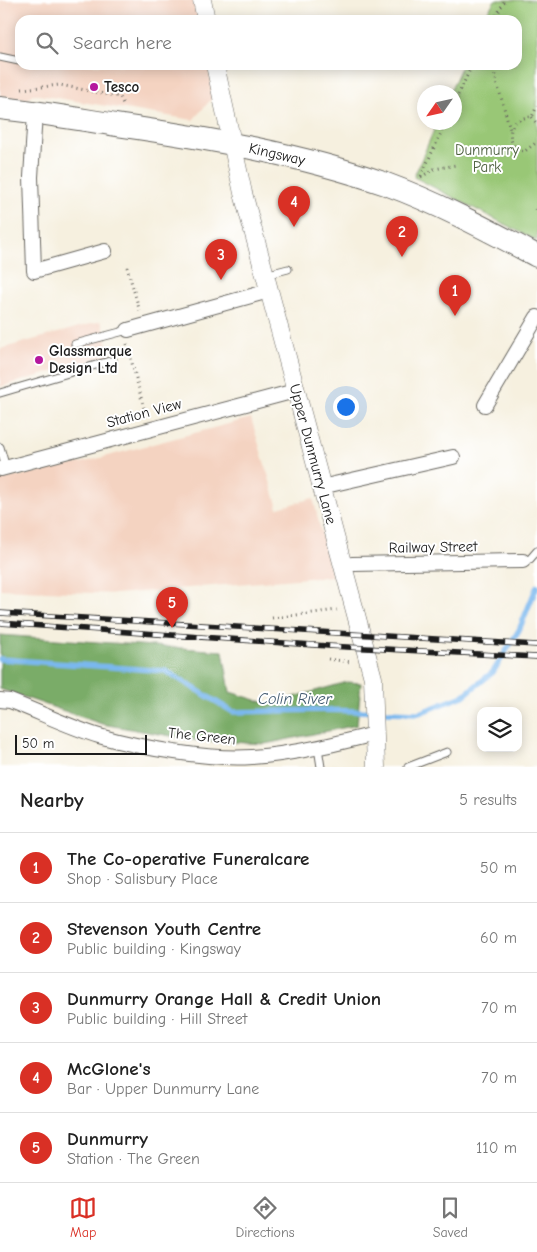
<!DOCTYPE html>
<html lang="en">
<head>
<meta charset="utf-8">
<style>
	body { margin:0; font-family:"Comic Neue",sans-serif; background:#f6f6f6; color:#222 }
	.controls { position:absolute; right:15px; bottom:15px; display:grid; overflow:hidden; border-radius:10px; box-shadow:0 2px 12px #0003 }
	.controls button { width:45px; height:45px; display:grid; place-items:center; padding:0; border:0; border-bottom:1px solid #e0e0e0; background:#fff; color:#222; font:25px sans-serif }
	.compass { position:absolute; left:417px; top:85px; width:45px; height:45px; border-radius:50%; background:#fff; box-shadow:0 2px 12px #0003; rotate:236deg }
	.scale { position:absolute; left:15px; bottom:12px; width:132px; box-sizing:border-box; padding-left:5px; border:2px solid #1c1c1c; border-top:0; font-size:14px; line-height:18px; white-space:nowrap; color:#1c1c1c; -webkit-text-stroke:4px #fff; paint-order:stroke }
	.you { position:absolute; left:345px; top:406px; width:18px; height:18px; margin:-12px; border:4px solid #fff; border-radius:50%; background:#1a73e8; box-shadow:0 0 0 8px #1a73e833 }
	.badge { display:grid; place-items:center; width:32px; height:32px; border-radius:50%; background:#d93025; color:#fff; font-size:16px; font-weight:700 }
	.pin { position:absolute; translate:-50% -41px; filter:drop-shadow(0 1px 2px #0008) }
	.pin::after { content:''; position:absolute; top:26px; width:18px; height:15px; background:inherit; clip-path:polygon(0 0,100% 0,50% 100%) }
	.list { margin:0; padding:0; list-style:none }
	h2 { display:flex; justify-content:space-between; align-items:center; height:65px; margin:0; padding:0 20px; font-size:21px }
	h2 small { font-size:16px; font-weight:400; color:#767676 }
	.list li { display:grid; grid-template-columns:32px 1fr auto; gap:15px; align-items:center; box-sizing:border-box; height:70px; padding:0 20px; border-top:1px solid #e0e0e0 }
	.list b { display:block; font-size:19px; white-space:nowrap }
	.list p { margin:0; font-size:16px; white-space:nowrap; color:#767676 }
	.list em { font-size:16px; font-style:normal; color:#767676 }
	.icon { flex:none; width:28px; height:28px; fill:none; stroke:currentColor; stroke-width:2; stroke-linecap:round; stroke-linejoin:round }
	.map { position:relative; flex:none; width:537px; height:767px; overflow:hidden }
	.search { position:absolute; background:#fff; box-shadow:0 2px 12px #0003; left:15px; right:15px; top:15px; height:55px; display:flex; align-items:center; gap:12px; box-sizing:border-box; padding:0 18px; border-radius:15px; color:#767676; font-size:19px }
	.sheet { height:415px; background:#fff }
	nav { display:flex; justify-content:space-around; align-items:center; box-sizing:border-box; height:70px; border-top:1px solid #e0e0e0; background:#fff; font-size:14px; color:#767676 }
	nav a { display:grid; justify-items:center; gap:2px }
	nav .on { color:#d93025 }
	.map>svg:first-child { display:block }
</style>
</head>
<body>
<div class="map">
<svg width="537" height="767" viewBox="0 0 537 767">
	<rect width="100%" height="100%" fill="#fff"/>
	<filter id="ink" filterUnits="userSpaceOnUse"><feTurbulence type="fractalNoise" baseFrequency=".02" numOctaves="2"/><feDisplacementMap in="SourceGraphic" scale="10" xChannelSelector="R" yChannelSelector="G"/><feConvolveMatrix kernelMatrix="1 2 1 2 8 2 1 2 1" color-interpolation-filters="sRGB"/></filter>
	<filter id="wash" filterUnits="userSpaceOnUse"><feTurbulence type="fractalNoise" baseFrequency=".0096" numOctaves="4" result="noise"/><feDisplacementMap in="SourceGraphic" scale="20" xChannelSelector="R" yChannelSelector="G"/><feGaussianBlur stdDeviation="1.12" result="paint"/><feColorMatrix in="noise" values="0 0 0 0 0 0 0 0 0 0 0 0 0 0 0 0 0 1.4 0 .05"/><feComposite in="paint" operator="in"/></filter>
	<g filter="url(#wash)">
		<rect width="100%" height="100%" fill="#f6f0df"/>
		<path fill="#f4d3c1" d="M0 0H194L198 20H20V65H208L214 96 193 120 32 94 28 99 0 96Z
			M101 321 110 355 0 387V349Z
			M251 418 278 508 313 498 332 576 116 594 0 589V466L4 479 85 462Z"/>
		<path fill="#99c776" stroke="#5a7249" d="M495 0H537V241L414 177 437 123 454 122V92H450L462 65H517V20H483Z"/>
		<path fill="#7aac67" stroke="#4b6442" d="M0 635 223 651 230 692 269 704 347 682 361 683 357 725 265 744 194 740 102 724 0 689Z"/>
		<g fill="none" stroke-linecap="round" stroke-linejoin="round">
			<path stroke="#7ab8ee" stroke-width="5.5" d="M0 659 166 671 233 712 322 710 419 713 463 696 493 672 519 630 537 586"/>
		</g>
	</g>
	<g filter="url(#ink)">
		<g fill="none" stroke-linecap="round" stroke-linejoin="round">
			<g stroke="#686660" stroke-width="9">
				<path id="service" d="M0 57 19 61
					M265 275 288 269
					M75 344 128 330
					M0 393 113 360
					M0 447 6 468
					M523 561 530 559 537 551
					M318 748 321 767
					M408 767 447 752"/>
			</g>
			<g stroke="#686660" stroke-width="16">
				<path id="minor" d="M35 113 31 177 34 271 105 251
					M128 330 269 291
					M485 405 537 317
					M1 469 295 391
					M321 487 453 457
					M343 567 352 564 523 561
					M0 700 10 701C39 712 69 727 99 736 141 748 209 760 252 757 294 754 335 744 375 734"/>
			</g>
			<g stroke="#686660" stroke-width="19">
				<path id="tertiary" d="M202 0 206 20
					M215 65 243 193 373 678 376 767"/>
			</g>
			<g stroke="#686660" stroke-width="24">
				<path id="primary" d="M0 108C39 112 78 119 116 125 207 138 299 154 386 184 438 203 488 230 537 256"/>
			</g>
			<path stroke="#686660" stroke-width="3" stroke-dasharray="1 4" stroke-linecap="butt" d="M494 20 505 0
				M492 65 510 129
				M22 89 60 85 120 97 124 106
				M454 104 472 65
				M532 117 537 124
				M517 150C504 135 511 117 532 117L537 106
				M514 155 517 150 525 151 537 142
				M421 176 446 122
				M421 177 434 169 456 165
				M535 209 537 213
				M127 267 140 312
				M127 344 146 416
				M272 618 337 610
				M328 659 351 662"/>
			<use href="#service" stroke="#fff" stroke-width="7"/>
			<use href="#minor" stroke="#fff" stroke-width="14"/>
			<use href="#tertiary" stroke="#fff" stroke-width="18"/>
			<use href="#primary" stroke="#fff" stroke-width="22"/>
			<g stroke="#1c1c1c" stroke-width="5.5">
				<path id="rail" d="M0 613 537 645
					M0 623 328 646 537 657"/>
			</g>
			<use href="#rail" stroke="#fff" stroke-width="4" stroke-dasharray="11" stroke-linecap="butt"/>
		</g>
	</g>
	<g fill="#b5179e" stroke="#fff" stroke-width="2">
		<circle cx="94" cy="87" r="5"/>
		<circle cx="39" cy="360" r="5"/>
	</g>
	<g text-anchor="middle" stroke-width="4" stroke-linejoin="round" paint-order="stroke">
		<g font-size="15" font-weight="bold" fill="#1c1c1c" stroke="#fff" text-anchor="start">
			<text x="104" y="92">Tesco</text>
			<text x="49" y="356">Glassmarque<tspan x="49" dy="17">Design Ltd</tspan></text>
		</g>
		<g font-size="15" fill="#4e6040" stroke="#fff">
			<text x="487" y="155">Dunmurry<tspan x="487" dy="17">Park</tspan></text>
		</g>
		<g font-size="15" fill="#1c1c1c" stroke="#fff">
			<text transform="translate(277 154) rotate(13)" y="5">Kingsway</text>
			<text transform="translate(144 413) rotate(-15)" y="5">Station View</text>
			<text transform="translate(313 454) rotate(75)" y="5">Upper Dunmurry Lane</text>
			<text transform="translate(433 547) rotate(-1)" y="5">Railway Street</text>
			<text transform="translate(202 736) rotate(6)" y="5">The Green</text>
		</g>
		<g font-size="16" font-style="italic" fill="#425a70" stroke="#fff">
			<text x="295" y="704">Colin River</text>
		</g>
	</g>
</svg>
<div class="controls">
<button><svg class="icon" aria-label="layers" viewBox="0 0 24 24"><path d="M12 4l9 5-9 5-9-5zM3 14l9 5 9-5"/></svg></button>
</div>
<svg class="compass" viewBox="-18 -18 36 36"><path d="M0-13l5 13h-10z" fill="#e53935"/><path d="M0 13l5-13h-10z" fill="#767676"/></svg>
<div class="scale">50 m</div>
<div class="you"></div>
<div class="pin badge" style="left:455px;top:316px">1</div>
<div class="pin badge" style="left:402px;top:257px">2</div>
<div class="pin badge" style="left:221px;top:280px">3</div>
<div class="pin badge" style="left:294px;top:227px">4</div>
<div class="pin badge" style="left:172px;top:628px">5</div>
<div class="search"><svg class="icon" aria-label="search" viewBox="0 0 24 24"><circle cx="10" cy="10" r="6"/><path d="M15 15l6 6"/></svg>Search here</div>
</div>
<section class="sheet">
<h2>Nearby<small>5 results</small></h2>
<ul class="list">
<li><span class="badge">1</span><div><b>The Co-operative Funeralcare</b><p>Shop · Salisbury Place</p></div><em>50 m</em></li>
<li><span class="badge">2</span><div><b>Stevenson Youth Centre</b><p>Public building · Kingsway</p></div><em>60 m</em></li>
<li><span class="badge">3</span><div><b>Dunmurry Orange Hall &amp; Credit Union</b><p>Public building · Hill Street</p></div><em>70 m</em></li>
<li><span class="badge">4</span><div><b>McGlone's</b><p>Bar · Upper Dunmurry Lane</p></div><em>70 m</em></li>
<li><span class="badge">5</span><div><b>Dunmurry</b><p>Station · The Green</p></div><em>110 m</em></li>
</ul>
</section>
<nav>
<a class="on"><svg class="icon" aria-label="map" viewBox="0 0 24 24"><path d="M3 6l6-2 6 2 6-2v14l-6 2-6-2-6 2zM9 4v14M15 6v14"/></svg>Map</a>
<a><svg class="icon" aria-label="directions" viewBox="0 0 24 24"><path d="M12 3l9 9-9 9-9-9zM9 14v-3h6M13 9l2 2-2 2"/></svg>Directions</a>
<a><svg class="icon" aria-label="saved" viewBox="0 0 24 24"><path d="M7 4h10v16l-5-4-5 4z"/></svg>Saved</a>
</nav>
</body>
</html>
